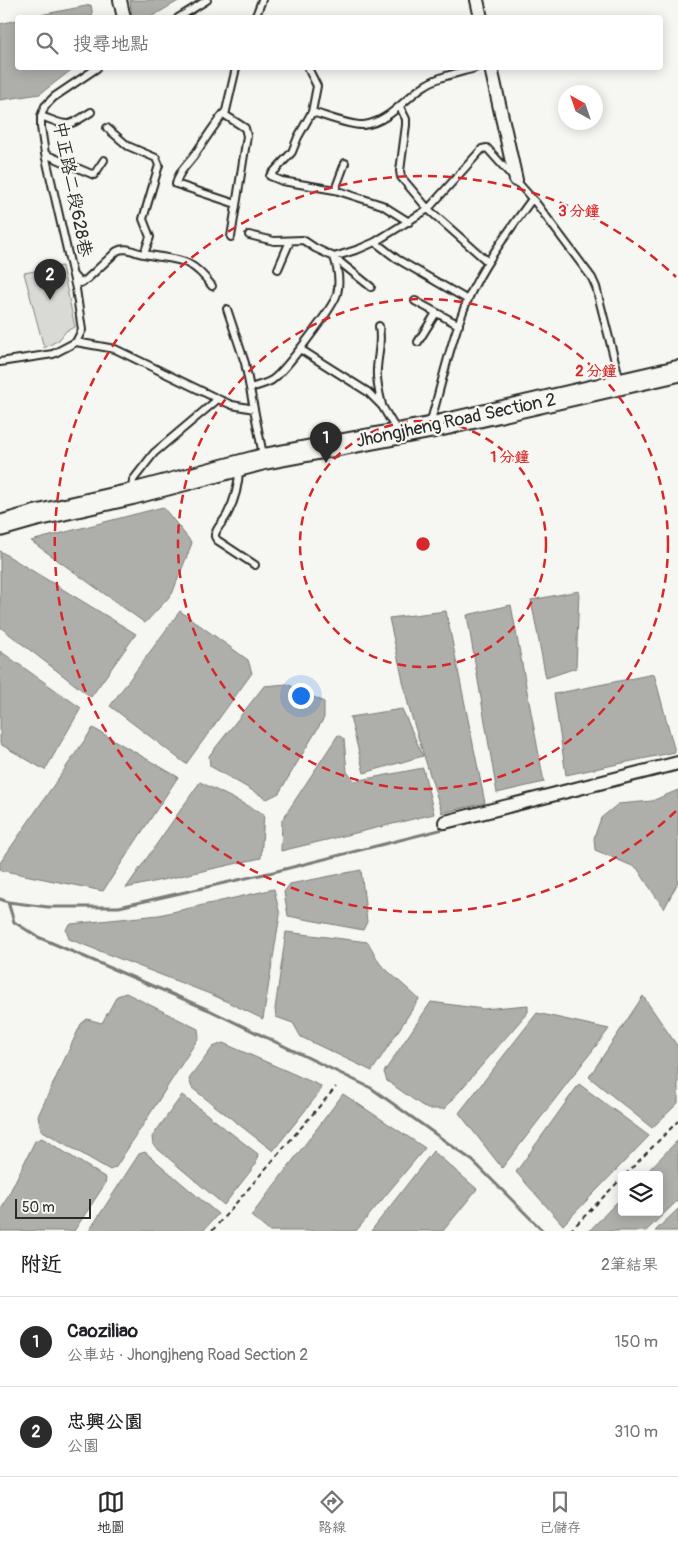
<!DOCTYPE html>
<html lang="zh-TW">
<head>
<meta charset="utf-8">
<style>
	body { margin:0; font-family:Pangolin,"LXGW WenKai TC",sans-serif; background:#f2f2f2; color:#202124 }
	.controls { position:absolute; right:15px; bottom:15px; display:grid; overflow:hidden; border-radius:5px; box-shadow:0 2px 12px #0003 }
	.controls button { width:45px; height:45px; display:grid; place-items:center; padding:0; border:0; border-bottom:1px solid #e0e0e0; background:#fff; color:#202124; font:25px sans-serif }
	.compass { position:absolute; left:558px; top:85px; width:45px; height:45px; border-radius:50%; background:#fff; box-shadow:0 2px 12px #0003; rotate:320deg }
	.scale { position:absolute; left:15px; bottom:12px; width:76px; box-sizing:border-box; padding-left:5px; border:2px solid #2b2b2b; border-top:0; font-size:14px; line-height:18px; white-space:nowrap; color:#2b2b2b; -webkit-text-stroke:4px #f6f6f2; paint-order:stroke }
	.you { position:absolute; left:300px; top:695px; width:18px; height:18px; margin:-12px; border:4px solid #fff; border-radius:50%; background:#1a73e8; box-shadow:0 0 0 8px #1a73e833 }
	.badge { display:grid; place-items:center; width:32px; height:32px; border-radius:50%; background:#2b2b2b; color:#fff; font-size:16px; font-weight:700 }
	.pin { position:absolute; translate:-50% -41px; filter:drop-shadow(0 1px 2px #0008) }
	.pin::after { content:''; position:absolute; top:26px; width:18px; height:15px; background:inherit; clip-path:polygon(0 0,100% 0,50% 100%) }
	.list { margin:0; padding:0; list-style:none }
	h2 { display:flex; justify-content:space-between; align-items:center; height:65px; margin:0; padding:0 20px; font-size:21px }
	h2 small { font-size:16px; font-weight:400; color:#757577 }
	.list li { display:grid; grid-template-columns:32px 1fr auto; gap:15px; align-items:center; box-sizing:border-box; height:90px; padding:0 20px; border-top:1px solid #e0e0e0 }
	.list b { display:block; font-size:19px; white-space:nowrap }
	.list p { margin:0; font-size:16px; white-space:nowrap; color:#757577 }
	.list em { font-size:16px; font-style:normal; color:#757577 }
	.icon { flex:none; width:28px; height:28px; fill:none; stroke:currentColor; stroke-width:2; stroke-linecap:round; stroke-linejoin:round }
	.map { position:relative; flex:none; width:678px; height:1231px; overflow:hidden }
	.search { position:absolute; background:#fff; box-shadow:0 2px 12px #0003; left:15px; right:15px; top:15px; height:55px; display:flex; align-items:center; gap:12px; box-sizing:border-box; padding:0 18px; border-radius:5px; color:#757577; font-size:19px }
	.sheet { height:245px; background:#fff }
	nav { display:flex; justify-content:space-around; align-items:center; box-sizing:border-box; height:70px; border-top:1px solid #e0e0e0; background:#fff; font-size:14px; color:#757577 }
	nav a { display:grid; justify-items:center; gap:2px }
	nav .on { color:#2b2b2b }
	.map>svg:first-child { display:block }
</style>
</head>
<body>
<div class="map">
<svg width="678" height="1231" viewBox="0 0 678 1231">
	<rect width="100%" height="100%" fill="#f6f6f2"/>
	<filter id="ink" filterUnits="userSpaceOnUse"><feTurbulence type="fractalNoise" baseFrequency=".02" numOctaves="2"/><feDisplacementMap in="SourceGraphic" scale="10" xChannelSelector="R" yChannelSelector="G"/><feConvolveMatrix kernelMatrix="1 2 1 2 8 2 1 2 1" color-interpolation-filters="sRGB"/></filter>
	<g filter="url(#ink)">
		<path fill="#d9d9d5" stroke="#828280" d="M62 266 75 327 66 331 59 340 44 348 24 273Z"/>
		<path fill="#aeaeab" stroke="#7a7a78" d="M130 0H180L151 17 132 18Z
			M91 5 93 17H30Z
			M17 20 18 68H74L40 94 0 100V24Z
			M163 507 192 543 172 594 145 623 31 541Z
			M0 551 136 634 91 697 0 627Z
			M579 591 576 668 546 678 531 600Z
			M511 605 544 782 497 793 467 615Z
			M180 611 248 660 252 673 186 764 110 706Z
			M446 611 485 803 442 813 409 708 389 618Z
			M0 651 81 708 45 770 0 744Z
			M654 674 675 752 566 775 554 694Z
			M287 684 324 702V718L279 793 267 799 210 766 209 756 264 686Z
			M402 709 423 756 364 773 350 717Z
			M93 728 178 777 103 891 0 870V863Z
			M338 735 344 739 347 772 355 781 423 768 434 814 281 851 282 820Z
			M200 782 264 814 261 858 126 888Z
			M678 790V882L664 909 637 868 595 850 594 838 601 818 618 804 652 801Z
			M361 870 367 922 363 930 288 916 284 892 290 884Z
			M274 889 280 915 263 1019 215 996 69 939 66 929 71 924 159 915Z
			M286 932 368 942 380 964 419 999 372 1071 301 1037 293 1023 276 1017 275 1009Z
			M126 993 198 1029 199 1037 116 1167 110 1170 41 1130 38 1116 81 1024 87 1019 102 1023 117 996Z
			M643 996 678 1047V1103L652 1128 589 1077Z
			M431 1002 483 1009 528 1005V1012L444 1109H427L387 1081 384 1072Z
			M537 1013 609 1029 502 1168 459 1113Z
			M223 1043 321 1086 319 1093 273 1151 192 1088 189 1079 213 1047Z
			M579 1084 649 1136 563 1225 516 1172Z
			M343 1094 425 1148 356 1231H269L251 1216Z
			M182 1095 258 1154 256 1164 224 1205 153 1145 152 1137Z
			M42 1138 106 1178 105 1184 74 1231H0V1212L35 1141Z
			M678 1140V1200L646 1231H589L622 1197V1212H659V1175H644Z
			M433 1151 477 1189 443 1231H371Z
			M145 1152 218 1214 203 1231H89L139 1154Z
			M678 1209V1231H655Z"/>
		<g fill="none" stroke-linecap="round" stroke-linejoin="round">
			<path stroke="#7a7a78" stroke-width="3" d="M0 899 8 902 48 907H119L273 872 678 770
				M8 902 14 922 38 937 209 1010 371 1088 473 1161 543 1231"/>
			<g stroke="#2b2b2b" stroke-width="10">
				<path id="service" d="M178 18 207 0
					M255 18 262 0
					M308 68 317 86 312 112 298 137 292 152 270 176 282 181 335 190 382 205 409 222
					M400 107 406 119V125L400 171 401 177 428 209 488 262
					M225 112C213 126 204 142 193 157 186 166 178 173 176 184L236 204
					M312 112C326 116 350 126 364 125 389 122 405 98 424 86 439 76 458 73 475 68
					M41 116C69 126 65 129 91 112
					M107 128 128 146 156 158 159 165 143 219 150 237 144 254
					M45 154 94 175 104 160
					M335 190 345 163
					M249 235 274 241 303 240 315 248 334 257 359 249 375 242 428 209 482 149 487 148 536 203 592 278 596 287 620 381
					M231 237 247 136 245 128 225 115 236 68
					M375 242 397 259 468 300
					M335 258 371 287
					M278 269 290 241
					M73 275 80 283 86 280 117 251C126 246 135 253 144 254 177 261 189 255 212 286
					M415 301 459 325
					M227 309 245 363 263 455
					M379 326C382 344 378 352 377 369 376 381 379 393 382 405
					M76 342 115 349 218 399 232 405 254 409
					M418 342 436 313
					M300 349 368 392 382 406 397 431
					M0 362 53 354 76 342 82 330 76 289 45 154 41 127V116L45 106 54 97 97 68
					M251 388C258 385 266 384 272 380 284 372 333 308 337 294 340 282 338 269 334 257
					M430 424C442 383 451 339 468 299 484 263 509 231 532 199
					M239 468C239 485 235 500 227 515 224 521 218 526 216 532 214 536 215 537 217 540L255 565
					M132 491 133 480 154 453 218 399"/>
			</g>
			<g stroke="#2b2b2b" stroke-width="16">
				<path id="minor" d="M120 0 124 18
					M477 0 481 18
					M491 68 516 180
					M445 822 678 763"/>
			</g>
			<g stroke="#2b2b2b" stroke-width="24">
				<path id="primary" d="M0 526 35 516 132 494 264 459 429 428 678 371"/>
			</g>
			<path stroke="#2b2b2b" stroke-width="2" stroke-dasharray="5 4" stroke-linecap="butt" d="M625 1175 678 1121
				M212 1231 336 1087
				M570 1231 622 1178"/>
			<use href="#service" stroke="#f6f6f2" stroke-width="6"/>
			<use href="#minor" stroke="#f6f6f2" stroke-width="12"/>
			<use href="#primary" stroke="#f6f6f2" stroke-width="20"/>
		</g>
	</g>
	<g fill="none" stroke="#d62828" stroke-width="2.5" stroke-dasharray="9 6">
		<circle cx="423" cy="544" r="123"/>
		<circle cx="423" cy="544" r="245"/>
		<path d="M676 811A368 368 0 1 1 676 277"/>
	</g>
	<g text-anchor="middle" stroke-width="4.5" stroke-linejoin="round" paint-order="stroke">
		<g font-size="18" fill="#2b2b2b" stroke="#f6f6f2">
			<text transform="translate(73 189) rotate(79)" y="6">中正路二段628巷</text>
			<text transform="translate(456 420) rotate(-12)" y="6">Jhongjheng Road Section 2</text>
		</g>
	</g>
	<circle cx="423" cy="544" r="8" fill="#d62828" stroke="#f6f6f2" stroke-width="2.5"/>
	<g font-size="15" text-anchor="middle" font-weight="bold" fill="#d62828" stroke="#f6f6f2" stroke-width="4.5" stroke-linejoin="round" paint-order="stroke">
		<text x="579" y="216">3 分鐘</text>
		<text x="596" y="376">2 分鐘</text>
		<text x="510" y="462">1 分鐘</text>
	</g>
</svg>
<div class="controls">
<button><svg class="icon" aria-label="layers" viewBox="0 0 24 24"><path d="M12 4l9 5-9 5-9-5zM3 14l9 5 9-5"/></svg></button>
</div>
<svg class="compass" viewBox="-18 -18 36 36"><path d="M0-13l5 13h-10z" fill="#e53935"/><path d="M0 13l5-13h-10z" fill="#757577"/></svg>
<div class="scale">50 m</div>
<div class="you"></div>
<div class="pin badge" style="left:326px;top:463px">1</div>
<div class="pin badge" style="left:50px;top:300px">2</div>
<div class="search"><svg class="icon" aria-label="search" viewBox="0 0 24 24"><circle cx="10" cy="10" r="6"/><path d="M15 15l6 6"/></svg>搜尋地點</div>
</div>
<section class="sheet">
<h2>附近<small>2筆結果</small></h2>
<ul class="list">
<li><span class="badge">1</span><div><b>Caoziliao</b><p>公車站 · Jhongjheng Road Section 2</p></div><em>150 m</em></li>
<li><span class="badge">2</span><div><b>忠興公園</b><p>公園</p></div><em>310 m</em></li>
</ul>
</section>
<nav>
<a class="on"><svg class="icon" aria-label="map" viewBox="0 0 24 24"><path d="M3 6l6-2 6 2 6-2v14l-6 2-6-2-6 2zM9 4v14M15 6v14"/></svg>地圖</a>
<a><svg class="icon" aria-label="directions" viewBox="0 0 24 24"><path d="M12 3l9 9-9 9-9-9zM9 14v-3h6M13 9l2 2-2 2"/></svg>路線</a>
<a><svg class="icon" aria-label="saved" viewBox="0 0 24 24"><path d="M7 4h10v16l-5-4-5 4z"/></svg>已儲存</a>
</nav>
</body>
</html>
